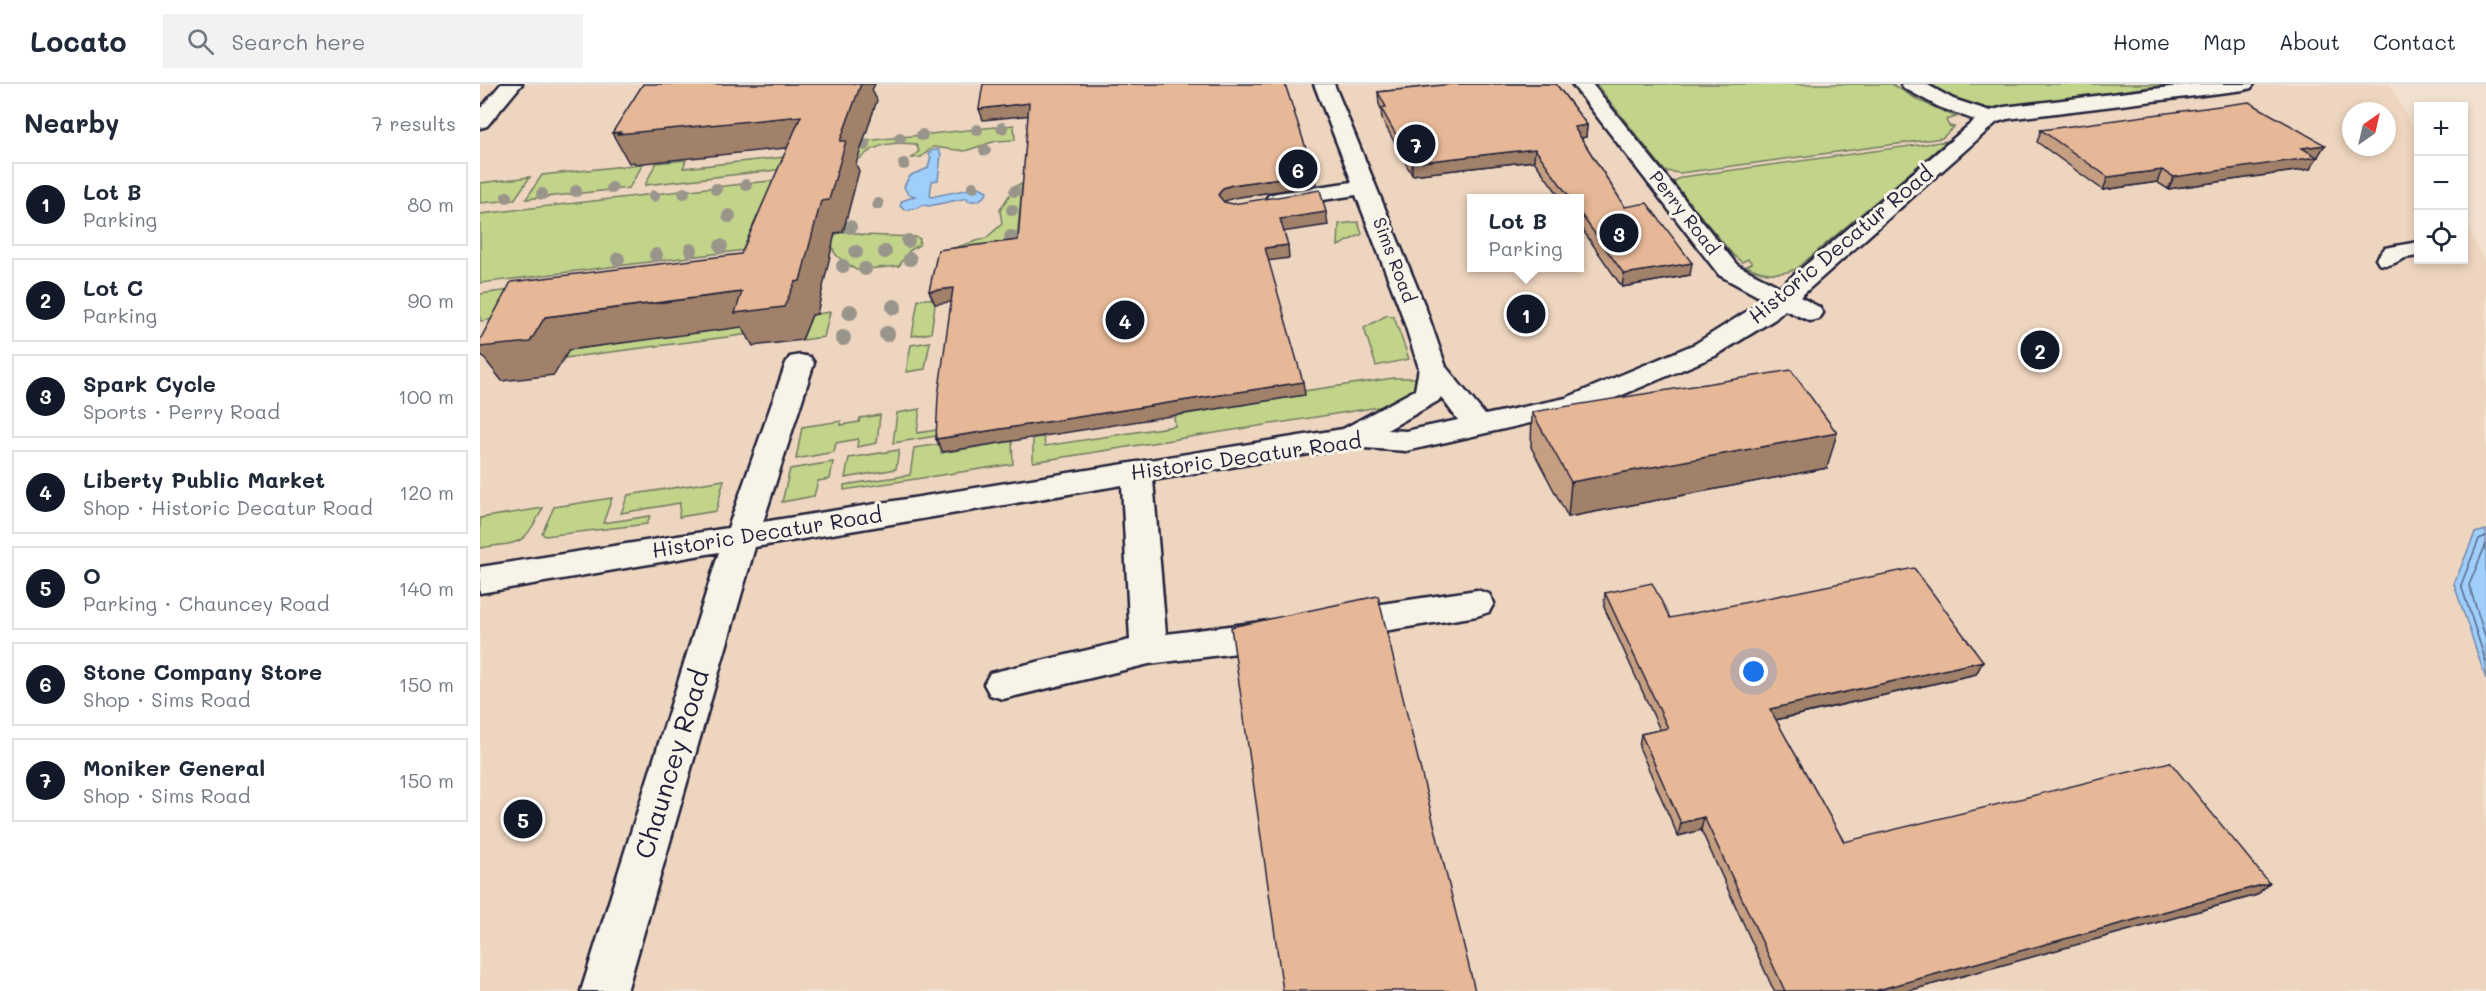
<!DOCTYPE html>
<html lang="en">
<head>
<meta charset="utf-8">
<style>
	body { margin:0; font-family:Mali,sans-serif; background:#f2f2f3; color:#1f2937 }
	.controls { position:absolute; right:18px; top:18px; display:grid; overflow:hidden; border-radius:0px; box-shadow:0 3px 9px #0003 }
	.controls button { width:54px; height:54px; display:grid; place-items:center; padding:0; border:0; border-bottom:2px solid #e0e1e3; background:#fff; color:#1f2937; font:30px sans-serif }
	.compass { position:absolute; left:1862px; top:18px; width:54px; height:54px; border-radius:50%; background:#fff; box-shadow:0 3px 9px #0003; rotate:34deg }
	.you { position:absolute; left:1274px; top:588px; width:21px; height:21px; margin:-15px; border:4px solid #fff; border-radius:50%; background:#1a73e8; box-shadow:0 0 0 9px #1a73e833 }
	.badge { display:grid; place-items:center; width:39px; height:39px; border-radius:50%; background:#111827; color:#fff; font-size:20px; font-weight:700 }
	.pin { position:absolute; translate:-50% -50%; border:3px solid #fff; box-shadow:0 2px 6px #0006 }
	.popup { position:absolute; left:987px; top:110px; width:117px; height:78px; box-sizing:border-box; display:grid; place-content:center; border-radius:0px; background:#fff; filter:drop-shadow(0 2px 4px #0005); font-size:20px; white-space:nowrap; color:#747a83 }
	.popup b { font-size:22px; color:#1f2937 }
	.popup::after { content:''; position:absolute; left:50%; top:100%; margin-left:-12px; border:12px solid transparent; border-top-color:#fff }
	.list { margin:0; padding:0; list-style:none }
	h2 { display:flex; justify-content:space-between; align-items:center; height:78px; margin:0; padding:0 24px; font-size:26px }
	h2 small { font-size:20px; font-weight:400; color:#747a83 }
	.list li { display:grid; grid-template-columns:39px 1fr auto; gap:18px; align-items:center; box-sizing:border-box; height:84px; margin:0 12px 12px; padding:0 12px; border:2px solid #e0e1e3; border-radius:0px }
	.list b { display:block; font-size:22px; white-space:nowrap }
	.list p { margin:0; font-size:20px; white-space:nowrap; color:#747a83 }
	.list em { font-size:20px; font-style:normal; color:#747a83 }
	.icon { flex:none; width:33px; height:33px; fill:none; stroke:currentColor; stroke-width:2; stroke-linecap:round; stroke-linejoin:round }
	.map { position:relative; flex:none; width:2006px; height:907px; overflow:hidden }
	header { display:flex; align-items:center; gap:36px; box-sizing:border-box; height:84px; padding:0 30px; background:#fff; border-bottom:2px solid #e0e1e3 }
	header strong { font-size:28px }
	nav { display:flex; gap:33px; margin-inline-start:auto; font-size:21px }
	.search { width:420px; height:54px; background:#f2f2f3; display:flex; align-items:center; gap:15px; box-sizing:border-box; padding:0 21px; border-radius:0px; color:#747a83; font-size:22px }
	main { display:flex }
	aside { flex:1; background:#fff }
	.map>svg:first-child { display:block }
</style>
</head>
<body>
<header>
<strong>Locato</strong>
<div class="search"><svg class="icon" aria-label="search" viewBox="0 0 24 24"><circle cx="10" cy="10" r="6"/><path d="M15 15l6 6"/></svg>Search here</div>
<nav><a>Home</a><a>Map</a><a>About</a><a>Contact</a></nav>
</header>
<main>
<aside>
<h2>Nearby<small>7 results</small></h2>
<ul class="list">
<li><span class="badge">1</span><div><b>Lot B</b><p>Parking</p></div><em>80 m</em></li>
<li><span class="badge">2</span><div><b>Lot C</b><p>Parking</p></div><em>90 m</em></li>
<li><span class="badge">3</span><div><b>Spark Cycle</b><p>Sports · Perry Road</p></div><em>100 m</em></li>
<li><span class="badge">4</span><div><b>Liberty Public Market</b><p>Shop · Historic Decatur Road</p></div><em>120 m</em></li>
<li><span class="badge">5</span><div><b>O</b><p>Parking · Chauncey Road</p></div><em>140 m</em></li>
<li><span class="badge">6</span><div><b>Stone Company Store</b><p>Shop · Sims Road</p></div><em>150 m</em></li>
<li><span class="badge">7</span><div><b>Moniker General</b><p>Shop · Sims Road</p></div><em>150 m</em></li>
</ul>
</aside>
<div class="map">
<svg width="2006" height="907" viewBox="0 0 2006 907">
	<rect width="100%" height="100%" fill="#f2e1d0"/>
	<filter id="ink" filterUnits="userSpaceOnUse"><feTurbulence type="fractalNoise" baseFrequency=".0167" numOctaves="2"/><feDisplacementMap in="SourceGraphic" scale="12" xChannelSelector="R" yChannelSelector="G"/><feConvolveMatrix kernelMatrix="1 2 1 2 8 2 1 2 1" color-interpolation-filters="sRGB"/></filter>
	<g filter="url(#ink)">
		<path fill="#eed5bf" fill-rule="evenodd" d="M0 0H1910L1938 54V176H1984V138L2006 180V446L1995 449 1985 537 2006 595V907H0ZM1871 27H1907V63H1871ZM992 115H1100V184H992Z"/>
		<path fill="#c1d489" stroke="#727b62" stroke-width="1.5" d="M1116 0H1412L1438 16 1476 33 1466 36 1469 42 1474 43 1462 54 1200 89 1185 87Z
			M1446 0H1692L1504 25 1480 17Z
			M534 41 535 56 516 57 485 67 453 63 441 73 432 74 439 67 436 60C415 58 396 59 381 74L362 75 366 59Z
			M1467 57 1316 185C1299 192 1282 190 1266 182L1272 179 1268 175 1262 178 1253 171 1193 98 1202 93Z
			M305 73 349 80 165 101 176 79 206 76 203 84Z
			M163 80 149 104 46 115 62 91Z
			M50 93 34 116 0 119V99Z
			M307 95 281 164 0 199V130Z
			M542 100 536 168H461L506 154 522 140 520 126 535 102Z
			M878 138 882 150 858 162 859 140Z
			M367 147 383 151 436 153 440 155 439 161 429 167 419 182 376 186C361 174 349 173 353 151Z
			M94 198 78 227 0 237V210Z
			M456 214 451 249 432 252 438 216Z
			M350 228 344 253 322 256 332 231Z
			M907 231 914 233 929 275 896 282 884 244Z
			M281 240 278 249 84 274 88 266Z
			M450 258 445 285 426 288 431 261Z
			M914 294H937L938 298C931 313 921 318 905 322L553 378V354L564 353 565 362 695 342 694 332 824 311V307Z
			M440 325 437 349 463 345 462 351 413 359 417 329Z
			M400 331 397 359 377 363 378 355 356 359 354 368 316 375 322 343 361 337V341L379 338 380 334Z
			M532 357 533 380 364 406V401L430 391 434 364 461 360V369Z
			M419 366 416 385 365 394 369 374Z
			M353 378 350 395 338 397 334 412 302 418 310 385Z
			M244 396 236 427 199 433 200 419 141 429 148 411Z
			M132 414 123 439 170 432 167 440 65 452 62 449 74 423Z
			M63 424C42 464 42 457 0 464V434Z"/>
		<path fill="#a0cefb" stroke="#6e89ae" stroke-width="1.5" d="M453 66H459L461 71 458 96 452 97 450 111 451 113 499 103 507 107 506 111 498 117H488L487 114 449 122 443 121 437 124 425 126 420 122 422 117 435 112 428 110 424 103C431 86 433 92 448 84L451 73 448 70Z
			M2006 446V595L1974 500 1995 449Z"/>
		<g fill="none" stroke-linecap="round" stroke-linejoin="round">
			<path stroke="#546788" stroke-width="1.5" d="M2006 452 1999 455 1981 501 2006 578
				M2006 460 1989 501 2006 555"/>
			<g stroke="#22223b" stroke-width="5">
				<path id="minor" d="M21 0H42L7 42 0 44V25Z
					M834 0H854L946 225 966 283 1005 331 1086 314 1215 260 1285 216 1239 191 1092 0H1112L1257 181 1300 203 1495 36 1459 23 1424 4 1421 0H1446L1473 15 1510 27 1524 23 1715 0H1774L1771 4 1764 6 1527 35 1517 38 1320 213 1339 223 1343 229 1339 235 1330 237 1305 226 1295 235 1235 272 1104 327 926 367 871 363 673 396 686 550 797 536 810 540 815 550 810 560 797 564 669 580 523 615 510 611 504 600 510 589 650 556 642 401 275 463 147 907H101L239 468 0 509V483L248 444 306 279 310 273 320 271 330 273 334 279 283 438 863 345 935 306 939 284 920 225 876 111 797 123 789 121 785 116 789 111 797 109 872 98ZM961 313 978 336 926 347 907 346 958 317Z
					M1938 158V172C1934 173 1927 173 1923 175 1913 179 1911 183 1899 180L1896 175 1905 164Z
					M997 506 1009 510 1014 519 1009 528 997 532 860 554 847 550 842 540 847 530 860 526Z"/>
			</g>
			<use href="#minor" fill="#f7f3e8" fill-rule="evenodd"/>
		</g>
		<g fill="#9a958b">
			<circle cx="522" cy="44" r="6"/>
			<circle cx="497" cy="46" r="6"/>
			<circle cx="442" cy="51" r="6"/>
			<circle cx="420" cy="54" r="6"/>
			<circle cx="385" cy="61" r="6"/>
			<circle cx="505" cy="66" r="6"/>
			<circle cx="424" cy="80" r="6"/>
			<circle cx="266" cy="101" r="6"/>
			<circle cx="493" cy="103" r="6"/>
			<circle cx="132" cy="104" r="6"/>
			<circle cx="236" cy="105" r="6"/>
			<circle cx="96" cy="107" r="6"/>
			<circle cx="535" cy="107" r="6"/>
			<circle cx="204" cy="109" r="6"/>
			<circle cx="62" cy="110" r="6"/>
			<circle cx="174" cy="112" r="6"/>
			<circle cx="27" cy="113" r="6"/>
			<circle cx="398" cy="120" r="6"/>
			<circle cx="532" cy="126" r="6"/>
			<circle cx="249" cy="132" r="7"/>
			<circle cx="370" cy="143" r="7"/>
			<circle cx="531" cy="153" r="7"/>
			<circle cx="428" cy="157" r="7"/>
			<circle cx="241" cy="162" r="7"/>
			<circle cx="211" cy="166" r="7"/>
			<circle cx="376" cy="168" r="7"/>
			<circle cx="405" cy="168" r="7"/>
			<circle cx="176" cy="171" r="7"/>
			<circle cx="138" cy="175" r="7"/>
			<circle cx="430" cy="175" r="7"/>
			<circle cx="363" cy="182" r="7"/>
			<circle cx="385" cy="185" r="7"/>
			<circle cx="414" cy="223" r="8"/>
			<circle cx="370" cy="228" r="8"/>
			<circle cx="407" cy="250" r="8"/>
			<circle cx="363" cy="254" r="8"/>
		</g>
		<path fill="#c69e82" stroke="#22223b" stroke-width="1.5" d="M966 0H1076L1107 41 1106 53 1101 54 1145 123 1210 191 1142 203 1100 142V114H1081L1054 77 932 91 902 35 901 25 899 20 898 8 967 1Z
			M1561 46 1839 73H1837L1830 85 1688 105 1677 98 1623 106 1557 58Z
			M1052 328 1347 384 1088 433 1051 363Z
			M1125 509 1190 534 1503 577 1496 590 1296 636 1364 758 1789 799 1777 811 1428 907H1294L1221 746 1198 752 1159 663 1161 650 1180 646 1124 523Z"/>
		<path fill="#a1816a" stroke="#22223b" stroke-width="1.5" d="M380 0H395L392 6 397 16 376 80 379 87 363 148 355 149 337 230 332 231 322 256 273 262 262 243 89 266 74 291 22 297 0 269V263L65 233 262 208 341 117 360 57Z
			M549 19 553 31 503 36 499 25Z
			M321 32 334 61 155 80 154 78 149 79 132 49Z
			M1107 41 1106 53 1094 55V43Z
			M1845 61 1830 85 1688 105 1694 93 1822 64Z
			M1055 65 1054 77 932 91V79Z
			M1682 86 1677 98 1623 106 1628 93Z
			M834 89 836 101 754 114 745 117 741 123 738 111 743 104 752 101Z
			M846 128 848 141 802 148 800 135Z
			M808 161 809 174 787 177 785 164Z
			M1212 179 1210 191 1142 203 1144 190Z
			M473 204 478 217 455 220 449 207Z
			M823 298 825 311 463 368 456 355Z
			M1357 349 1347 384 1088 433 1091 398Z
			M1503 577 1496 590 1286 638 1290 625Z
			M1224 733 1221 746 1198 752 1201 739Z
			M1789 799 1777 811 1428 907H1394Z"/>
		<path fill="#e6b897" stroke="#22223b" stroke-width="1.5" d="M163 0H381L360 57H366L349 116 341 117 320 197 315 198 304 223 255 229 262 208 65 233 50 258 0 263V256L31 198 261 170 321 32 138 50 140 48 132 49Z
			M503 0H805L834 89 752 101 743 104 738 111 744 118 753 120 840 106 846 128 800 135 808 161 785 164 823 298 456 355 458 312 473 204 449 207 458 166 538 156 549 19 499 25Z
			M972 0H1076L1107 41 1094 43 1145 123 1167 119 1212 179 1144 190 1100 129V114H1090L1055 65 932 79 901 24 906 23 898 8Z
			M1769 18 1845 61 1822 64 1837 73 1694 93 1682 86 1628 93 1561 46Z
			M1311 286 1357 349 1091 398 1052 328Z
			M1434 484 1503 577 1290 625 1364 758 1690 678 1789 799 1394 907H1305L1224 733 1201 739 1161 650 1188 644 1125 509 1172 499 1190 534Z
			M898 512 995 907H803L751 543Z"/>
	</g>
	<g text-anchor="middle" stroke-width="6" stroke-linejoin="round" paint-order="stroke">
		<g font-size="18" fill="#22223b" stroke="#f7f3e8">
			<text transform="translate(1204 129) rotate(52)" y="6">Perry Road</text>
			<text transform="translate(914 176) rotate(69)" y="6">Sims Road</text>
		</g>
		<g font-size="21" fill="#22223b" stroke="#f7f3e8">
			<text transform="translate(1361 161) rotate(-40)" y="7">Historic Decatur Road</text>
			<text transform="translate(766 373) rotate(-8)" y="7">Historic Decatur Road</text>
			<text transform="translate(287 449) rotate(-9)" y="7">Historic Decatur Road</text>
		</g>
		<g font-size="26" fill="#22223b" stroke="#f7f3e8">
			<text transform="translate(192 680) rotate(-73)" y="9">Chauncey Road</text>
		</g>
	</g>
</svg>
<div class="controls">
<button>+</button>
<button>−</button>
<button><svg class="icon" aria-label="locate" viewBox="0 0 24 24"><circle cx="12" cy="12" r="6"/><path d="M12 2v4M12 18v4M2 12h4M18 12h4"/></svg></button>
</div>
<svg class="compass" viewBox="-18 -18 36 36"><path d="M0-13l5 13h-10z" fill="#e53935"/><path d="M0 13l5-13h-10z" fill="#747a83"/></svg>
<div class="you"></div>
<div class="pin badge" style="left:1046px;top:230px">1</div>
<div class="popup"><b>Lot B</b>Parking</div>
<div class="pin badge" style="left:1560px;top:266px">2</div>
<div class="pin badge" style="left:1139px;top:149px">3</div>
<div class="pin badge" style="left:645px;top:236px">4</div>
<div class="pin badge" style="left:43px;top:735px">5</div>
<div class="pin badge" style="left:818px;top:85px">6</div>
<div class="pin badge" style="left:936px;top:60px">7</div>
</div>
</main>
</body>
</html>
